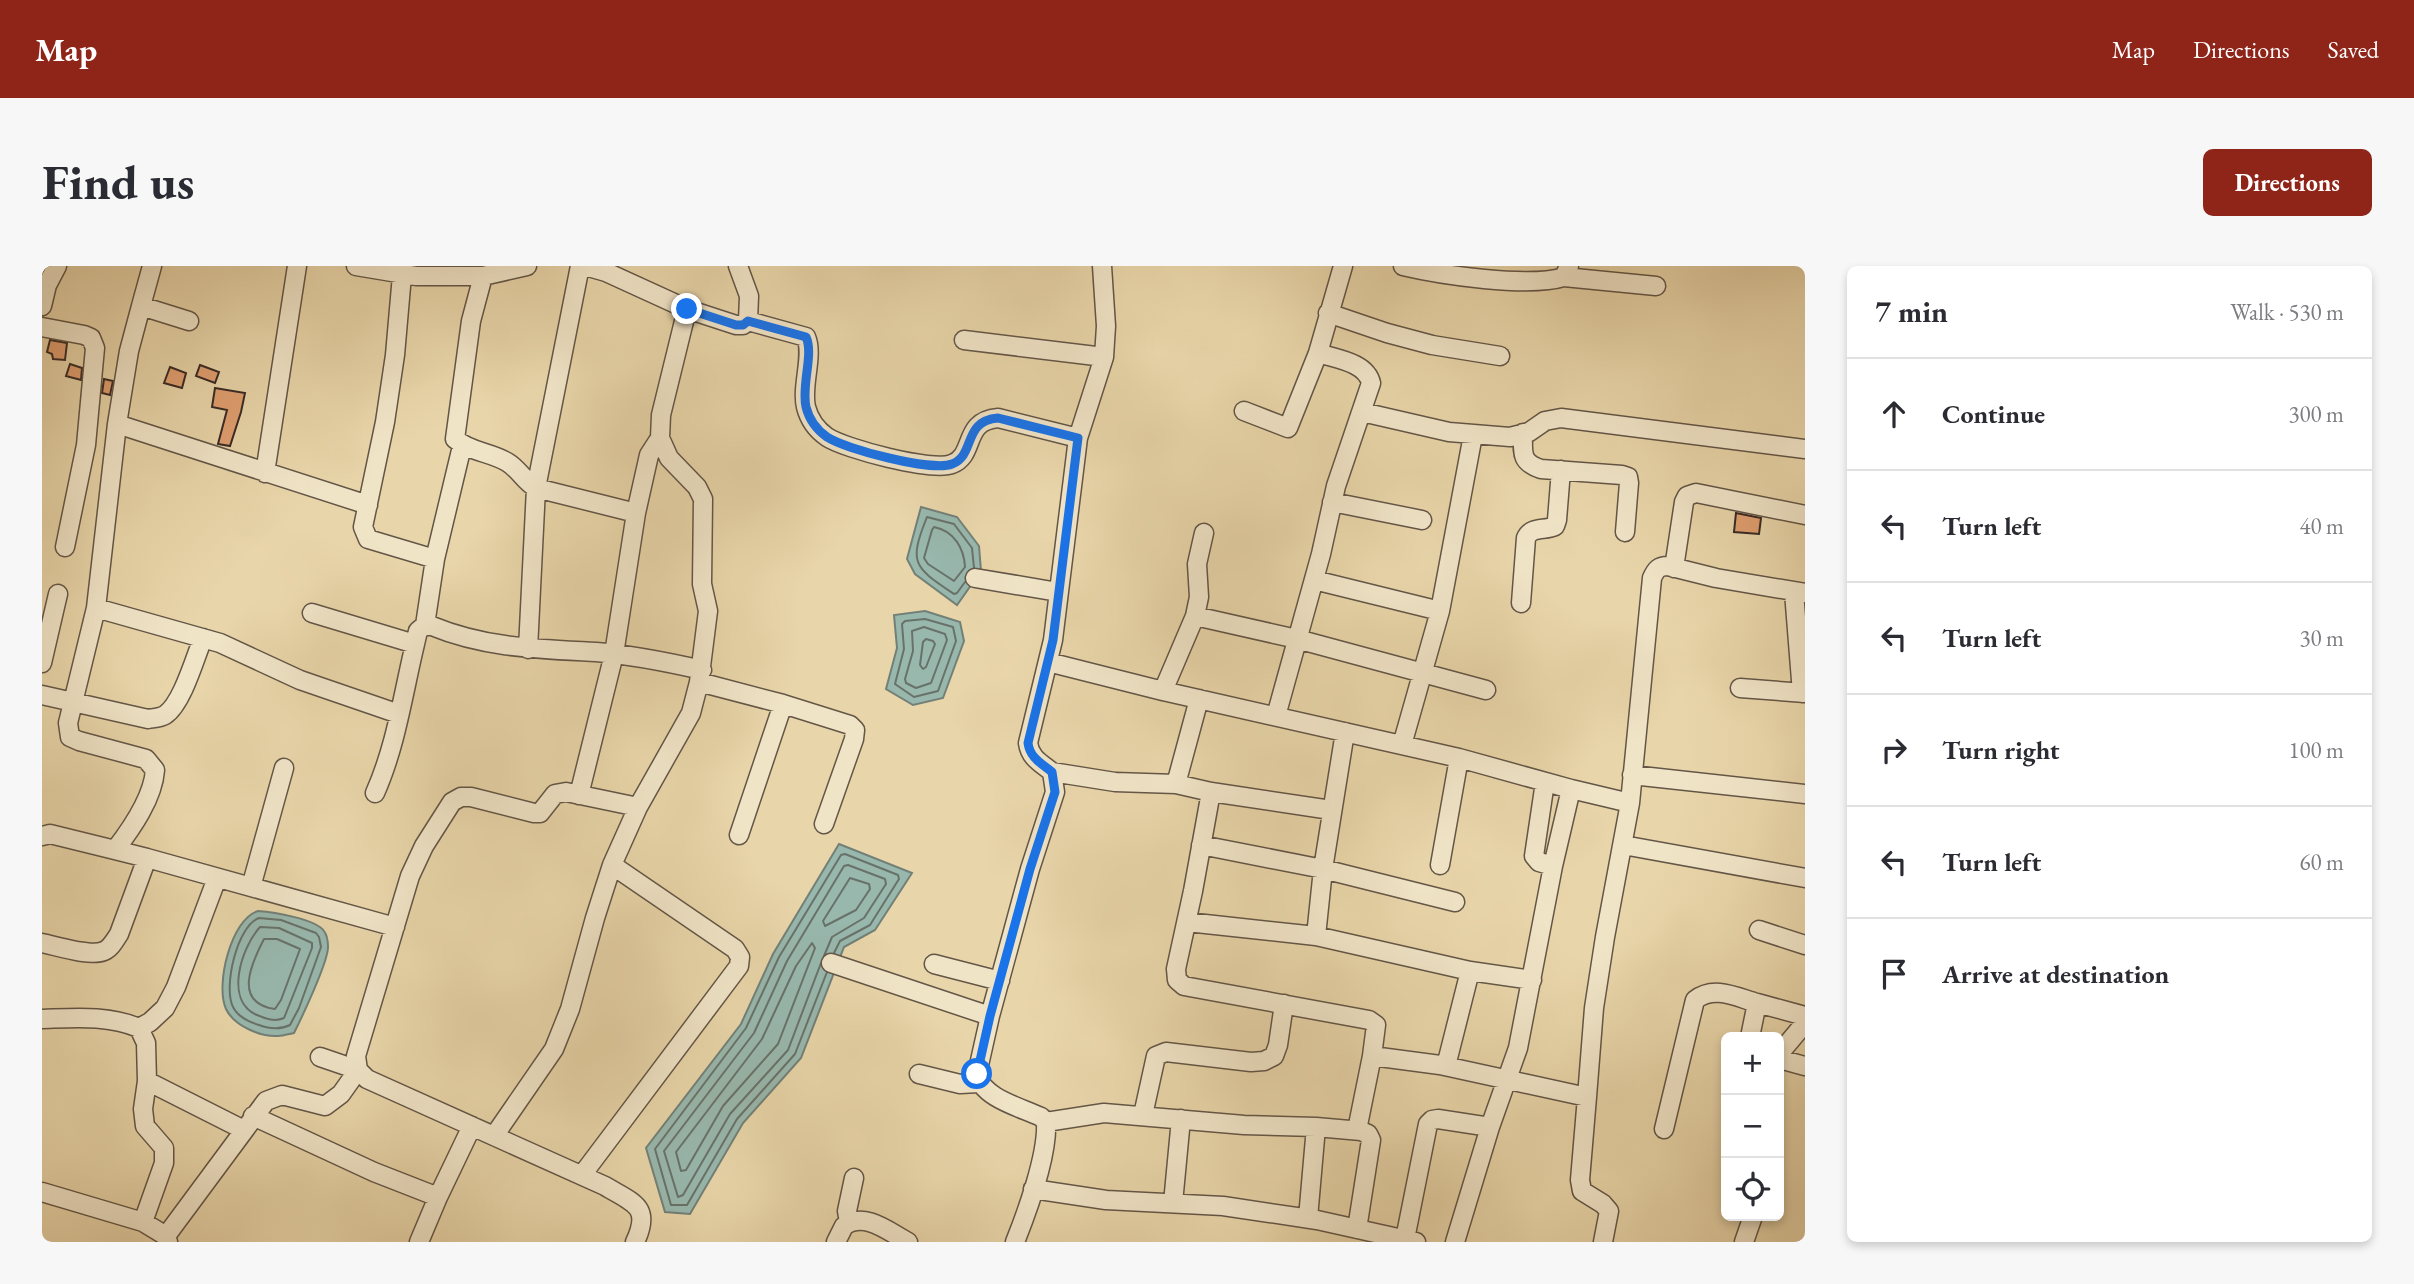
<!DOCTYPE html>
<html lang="en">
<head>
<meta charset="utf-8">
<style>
	body { margin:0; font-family:"EB Garamond",serif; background:#f7f7f7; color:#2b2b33 }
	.controls { position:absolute; right:21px; bottom:21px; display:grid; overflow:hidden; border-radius:10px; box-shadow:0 4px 10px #0003 }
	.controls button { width:63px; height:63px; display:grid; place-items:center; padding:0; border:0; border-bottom:2px solid #e1e1e2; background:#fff; color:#2b2b33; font:35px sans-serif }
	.stop { position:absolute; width:21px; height:21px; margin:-16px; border:5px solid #1a73e8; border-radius:50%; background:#fff }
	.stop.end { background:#1a73e8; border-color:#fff; box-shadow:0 2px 7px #0008 }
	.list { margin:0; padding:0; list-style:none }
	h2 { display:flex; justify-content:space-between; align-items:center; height:91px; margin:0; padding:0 28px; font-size:30px }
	h2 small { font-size:23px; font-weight:400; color:#7c7c81 }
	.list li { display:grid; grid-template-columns:46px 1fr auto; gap:21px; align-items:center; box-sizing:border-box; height:112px; padding:0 28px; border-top:2px solid #e1e1e2 }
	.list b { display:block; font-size:26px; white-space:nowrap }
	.list em { font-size:23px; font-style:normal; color:#7c7c81 }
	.icon { flex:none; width:38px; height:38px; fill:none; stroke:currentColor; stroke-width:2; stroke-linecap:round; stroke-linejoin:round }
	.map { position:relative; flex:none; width:1763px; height:976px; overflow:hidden; border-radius:10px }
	header { display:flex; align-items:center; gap:42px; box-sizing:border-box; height:98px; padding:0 35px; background:#8f2418; color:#fff }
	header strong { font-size:33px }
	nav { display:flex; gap:38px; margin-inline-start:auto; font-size:24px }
	.intro { display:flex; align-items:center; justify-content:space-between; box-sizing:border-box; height:168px; padding:0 42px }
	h1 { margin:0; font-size:49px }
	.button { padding:18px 32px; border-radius:10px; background:#8f2418; color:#fff; font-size:24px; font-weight:700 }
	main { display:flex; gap:42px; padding:0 42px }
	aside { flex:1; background:#fff; border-radius:10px; box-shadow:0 4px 10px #0003 }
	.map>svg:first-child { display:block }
</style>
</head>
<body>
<header>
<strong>Map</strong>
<nav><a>Map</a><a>Directions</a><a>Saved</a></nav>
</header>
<div class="intro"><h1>Find us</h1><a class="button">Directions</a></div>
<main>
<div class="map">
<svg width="1763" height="976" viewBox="0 0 1763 976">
	<rect width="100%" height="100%" fill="#e8d5a9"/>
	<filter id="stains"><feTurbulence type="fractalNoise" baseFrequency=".00286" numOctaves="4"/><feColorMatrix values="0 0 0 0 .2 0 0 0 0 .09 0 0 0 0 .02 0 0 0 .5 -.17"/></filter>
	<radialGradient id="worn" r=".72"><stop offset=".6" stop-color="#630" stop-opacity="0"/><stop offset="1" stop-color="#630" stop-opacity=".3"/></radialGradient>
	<path fill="#98b8ae" stroke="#728078" stroke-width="2" d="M879 241 915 251 937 280 939 305 915 339 873 308 865 293Z
		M883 345 918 356 922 375 901 432 871 439 844 423 855 382 852 349Z
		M797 578 870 607 833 664 802 681 759 792 701 857 648 948 623 946 604 882 699 758 731 688Z
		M216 645C231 646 274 653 282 665 285 669 286 676 286 681 286 696 260 751 252 767 247 768 241 770 236 770 219 771 192 760 184 743 173 719 189 653 216 645Z"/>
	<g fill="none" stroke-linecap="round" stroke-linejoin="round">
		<path stroke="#68726a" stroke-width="2" d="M892 261C912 265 922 282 923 301L912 315 886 298 882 292 890 264Z
			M923 316 915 327 912 328C872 301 866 298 885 251L912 258 930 282 932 302
			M883 353 911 361 914 375 896 425 872 431 853 418 862 383 860 358 863 355Z
			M882 361 903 368 905 374 889 417 874 422 864 417 863 413 871 385 870 365Z
			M884 373 891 375 893 378 884 401 881 403 878 399 881 376Z
			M808 612 827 618 828 623 814 644 783 660 781 655Z
			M217 652 239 654 274 667 277 671 279 681 257 742 248 759C238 764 228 763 217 759 207 756 196 751 191 741 181 721 195 660 217 652Z
			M218 661 237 662 270 677V682L242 752C233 756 224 753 215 749 182 735 199 682 218 661Z
			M222 673H235L258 683 239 734 233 743C191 737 209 698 222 673Z
			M770 677 773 682 736 778 681 840 644 904 639 905 634 886 720 773 754 700Z
			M779 697 746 784 688 848 641 929 636 931 622 885 712 767 745 695 802 600 806 599 843 613 844 618 822 652 790 671 782 690
			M785 706 753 788 695 853 645 939H629L613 883 704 762 737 691 799 589 803 588 856 609 857 613 828 659 798 675 792 687"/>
	</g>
	<path fill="#e09f70" stroke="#382b26" stroke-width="2" d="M8 74 25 77 23 94 11 93 10 88 5 86Z
		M28 98 40 102 39 114 24 110Z
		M158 99 177 106 173 117 154 110Z
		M128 101 144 107 140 122 122 117Z
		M62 113 71 115 68 129 60 127Z
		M173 122 203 127 199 146 188 180 176 178 185 144 170 141Z
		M1694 247 1719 252 1717 268 1692 266Z"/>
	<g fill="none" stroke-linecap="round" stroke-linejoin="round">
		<g stroke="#645647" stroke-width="21">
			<path id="minor" d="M314 0 374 10H441L485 0
				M543 0 564 6 645 43 694 59H701L706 55 707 30 696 0
				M1361 0C1399 9 1486 22 1522 11L1527 0
				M360 9 353 89 343 156 321 261 326 273 393 293
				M441 10 429 55 413 173C428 186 448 186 465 196 477 203 482 215 494 222L594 247 572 388 537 529
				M1522 11 1614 20
				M0 40 5 19 15 0
				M99 40 110 0
				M645 43 619 149 618 172 627 192 655 221 661 233 660 318 666 345 657 416
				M1286 47 1345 67 1390 79 1458 90
				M706 55 764 71C772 89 759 120 764 141 767 153 775 164 785 171 803 183 891 206 910 198 934 189 920 155 956 152L1036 172
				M0 61 42 69 49 72 53 82 44 179 23 281
				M922 74 1062 91
				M1202 145 1246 162 1276 87 1301 0
				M1320 146 1407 166 1468 171 1487 166 1503 155 1519 152 1763 183
				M75 158 326 239
				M1481 167C1481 187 1478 196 1499 203L1580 209 1586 211 1587 217 1583 266
				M223 207 255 0
				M1290 236 1380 254
				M594 247 607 189 618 172
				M1632 302 1642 236 1645 230 1654 227 1763 249
				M933 312 1016 326
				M1272 314 1398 345 1431 169
				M1752 326 1760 427
				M1479 337 1484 272C1489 260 1503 265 1513 260L1515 254 1519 204
				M54 342 178 377 258 414 357 448
				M270 347 373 378 376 365 383 359 390 360C443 382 497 383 554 386 590 389 625 396 660 404
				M1153 350 1255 373 1444 424
				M383 359 393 293 420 180
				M486 383 494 222 538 0
				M1006 396 1121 425 1417 492 1529 523 1511 600 1476 782 1448 861 1413 976
				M0 397 16 328
				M1698 422 1763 427
				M1121 425 1153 350 1157 331 1155 298 1162 267
				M0 429 106 453C112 452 118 452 123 449 140 438 153 392 161 372
				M741 438 808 459 813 464 812 473 782 558
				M1234 450 1279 288 1294 220 1329 117C1324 96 1294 93 1276 87
				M1360 479 1398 345
				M1010 506 1073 516 1134 518 1169 526 1151 625 1134 703 1135 714 1142 720 1327 754 1334 759 1330 790 1398 799 1545 831 1538 914 1540 925 1561 938 1567 945 1561 976
				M1590 509 1763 528
				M1503 516 1492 590 1497 596 1511 600
				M1134 518 1157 433
				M1529 523 1588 537 1610 312C1614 303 1617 300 1626 300L1674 312 1763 327
				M1169 526 1289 544
				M333 527C354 480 361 428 373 378
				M0 570 8 568 73 584C90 562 111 532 113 504L104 493 37 475 28 471 26 457 54 342 75 158 87 85 99 40 147 55
				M1159 579 1281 603 1413 636
				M1581 579 1763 612
				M105 592 353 661
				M570 599 596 541 649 447 657 416 741 438 697 569
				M1398 599 1417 492
				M209 621 242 502
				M1145 656 1274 670 1428 705 1404 800
				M1717 664 1763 679
				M1274 670 1281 603 1303 466
				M0 677C15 680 48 691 62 685 69 682 73 674 77 668L105 592 73 584
				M789 697 948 750
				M892 698 958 715
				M1428 705 1490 714
				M1715 737 1763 750
				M0 753C33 752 66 749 97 762L104 777 105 815 101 843 103 860 122 882V897L101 956 124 970 126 976
				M97 762 108 756 123 742 134 721 175 612
				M1737 788 1763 757
				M1737 793 1763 800
				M877 808 918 818 937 817
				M105 815 202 864
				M1545 831 1552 742 1563 671 1588 537
				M1101 849 1114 790 1124 786 1209 796 1222 795 1232 790 1236 779 1242 738
				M211 850 332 906 396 931
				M1004 856 1062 847 1202 859 1274 861 1266 952
				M1274 861 1319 865 1326 868 1329 874 1315 963
				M1622 863 1653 734C1672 719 1694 731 1715 737L1708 771
				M1315 864 1330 790
				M452 870 512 783 528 743 553 652 570 599 693 683 698 691 697 700 540 909
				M991 923 1064 934 1181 940 1275 954 1374 976
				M0 926 101 956
				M1131 937 1139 853
				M807 956 805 945 812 912
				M124 970 224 835 240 829 283 840 299 828 316 804 278 791
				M1363 973 1386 858 1390 854 1396 853 1448 861
				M377 976 396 931 430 860
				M593 976C610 940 591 937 563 920L325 813 316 804 314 790 368 610 382 580 410 536 419 531H429L492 547H498L513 528 524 526 596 541
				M794 976 802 960C823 945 847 966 866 976
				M973 976C985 946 1006 888 1004 856L999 851C978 841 940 832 935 808L948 750 988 603 1013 526 1010 506C999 497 988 492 986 477L1011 374 1036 172 1062 91 1064 60 1060 0
				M1702 976 1711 950"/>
		</g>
		<use href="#minor" stroke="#f0e4c7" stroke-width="18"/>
	</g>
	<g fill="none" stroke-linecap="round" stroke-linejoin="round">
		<path stroke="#1a73e8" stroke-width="9" d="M645 43 694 59H701L706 55 764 71C772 88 759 120 764 141 767 153 775 164 785 171 803 183 890 206 910 198 934 189 920 155 956 152L1036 172 1011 374 986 477C988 492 999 497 1010 506L1013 526 988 603 948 750 935 808"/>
	</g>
	<rect width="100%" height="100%" filter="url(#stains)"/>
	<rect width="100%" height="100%" fill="url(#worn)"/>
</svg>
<div class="controls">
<button>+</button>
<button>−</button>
<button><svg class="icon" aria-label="locate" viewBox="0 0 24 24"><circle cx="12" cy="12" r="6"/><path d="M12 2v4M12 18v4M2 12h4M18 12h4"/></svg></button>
</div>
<div class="stop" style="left:935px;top:808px"></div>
<div class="stop end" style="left:645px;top:43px"></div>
</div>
<aside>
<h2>7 min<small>Walk · 530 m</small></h2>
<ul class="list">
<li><svg class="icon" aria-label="ahead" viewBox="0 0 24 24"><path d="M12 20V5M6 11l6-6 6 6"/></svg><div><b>Continue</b></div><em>300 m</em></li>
<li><svg class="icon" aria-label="left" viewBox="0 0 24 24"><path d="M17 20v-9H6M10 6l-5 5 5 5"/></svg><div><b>Turn left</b></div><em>40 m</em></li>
<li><svg class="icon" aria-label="left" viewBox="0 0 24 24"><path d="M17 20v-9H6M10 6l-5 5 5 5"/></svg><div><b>Turn left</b></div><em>30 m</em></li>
<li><svg class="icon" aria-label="right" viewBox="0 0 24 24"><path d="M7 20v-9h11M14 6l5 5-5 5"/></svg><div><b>Turn right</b></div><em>100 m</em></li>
<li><svg class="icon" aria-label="left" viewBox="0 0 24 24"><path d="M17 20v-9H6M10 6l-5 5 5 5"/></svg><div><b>Turn left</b></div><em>60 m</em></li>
<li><svg class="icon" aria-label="arrive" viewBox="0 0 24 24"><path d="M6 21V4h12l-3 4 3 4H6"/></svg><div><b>Arrive at destination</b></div></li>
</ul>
</aside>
</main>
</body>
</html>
